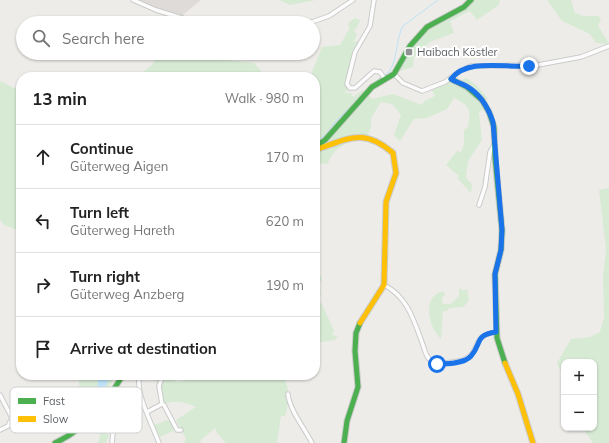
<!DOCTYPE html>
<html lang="en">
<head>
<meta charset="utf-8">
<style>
	body { margin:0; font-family:Mulish,sans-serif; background:#f2f2f2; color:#222 }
	.controls { position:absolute; right:12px; bottom:12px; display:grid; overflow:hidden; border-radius:8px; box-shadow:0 1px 3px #0004 }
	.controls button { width:36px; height:36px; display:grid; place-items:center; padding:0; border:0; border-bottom:1px solid #e0e0e0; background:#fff; color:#222; font:20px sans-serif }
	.stop { position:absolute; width:12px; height:12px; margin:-9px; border:3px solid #1a73e8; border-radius:50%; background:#fff }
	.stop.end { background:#1a73e8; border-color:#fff; box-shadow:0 1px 4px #0008 }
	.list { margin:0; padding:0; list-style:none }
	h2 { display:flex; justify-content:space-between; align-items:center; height:52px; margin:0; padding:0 16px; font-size:17px }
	h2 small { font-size:13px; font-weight:400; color:#767676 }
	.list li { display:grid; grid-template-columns:26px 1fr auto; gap:12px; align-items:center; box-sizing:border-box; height:64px; padding:0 16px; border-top:1px solid #e0e0e0 }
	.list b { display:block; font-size:15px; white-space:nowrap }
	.list p { margin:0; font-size:13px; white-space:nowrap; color:#767676 }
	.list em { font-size:13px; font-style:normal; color:#767676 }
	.icon { flex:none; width:22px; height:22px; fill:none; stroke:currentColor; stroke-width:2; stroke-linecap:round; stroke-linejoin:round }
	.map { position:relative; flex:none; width:609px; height:443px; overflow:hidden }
	.search { position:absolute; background:#fff; box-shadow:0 1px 3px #0004; left:16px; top:16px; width:304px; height:44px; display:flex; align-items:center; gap:10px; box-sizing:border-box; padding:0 14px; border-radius:22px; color:#767676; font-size:15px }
	.panel { position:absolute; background:#fff; box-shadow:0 1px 3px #0004; left:16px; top:72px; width:304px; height:308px; border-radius:16px }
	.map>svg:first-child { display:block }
</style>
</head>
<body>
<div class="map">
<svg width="609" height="443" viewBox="0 0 609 443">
	<rect width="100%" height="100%" fill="#eeece8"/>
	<path fill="#dedbd8" d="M132 0H201L179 18 141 5Z"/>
	<path fill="#d7ead4" d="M279 0H316L290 5Z
		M474 0H500L499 5 477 20 470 11 450 21 454 33 430 42 414 57 413 67 400 71C404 54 419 32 435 23 449 16 466 14 474 0Z
		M547 0H571L575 13 584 16H599L601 20 598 25 609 44 596 43 590 34 562 21Z
		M355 18 360 20 357 28 354 30 357 35 353 42 358 41V46L348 84 351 88 344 93H351L353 97 363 90 372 99 393 94 422 105 424 101 435 96 431 89 447 82 454 83 466 78 475 84 488 98 484 103 486 107 479 112 482 140 468 161 466 178 472 184 471 193 457 178 459 176 446 165 457 151 461 152 464 144V130L468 127C471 111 470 105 454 98L447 109 427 118 414 119 400 141 394 135 401 115 392 104 381 102 371 118V127L367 139C351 139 332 148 328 164L316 163 315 165V138L319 128 315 123V77H310L322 47 340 45 350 27 348 26 349 22Z
		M158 53H204L213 59 254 63 266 77H124C140 74 152 71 158 53Z
		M0 81 14 88H21V232L4 225 0 220Z
		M609 188V443H593L583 428H594V362H564V377L557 363 571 339 590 337 600 332 604 318 603 277 606 249 599 190Z
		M316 264 322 280 318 285 321 293 319 301 322 304 334 331 332 335 338 336 335 340 315 343Z
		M459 289H462L463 291 467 289 469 300 463 307 449 308 447 311H443L441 339C428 327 421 295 444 291L445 295 442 298 443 304H451L459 296Z
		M78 375H117L84 422Z
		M142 375H161L158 382Z
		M165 375 177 382 194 379 193 375H282C290 386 290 403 285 416H281L277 443H226L217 433 215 428 200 441 202 443H186L184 441 186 439 176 420 196 407C184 402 176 400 164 404 157 396 159 382 165 375Z
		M105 416 113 419 107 434 109 435 106 443H98Z
		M170 419 175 430 160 437 154 425Z"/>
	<path fill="#bce1f8" d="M100 375H111C108 383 103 390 98 397L97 396 98 378Z"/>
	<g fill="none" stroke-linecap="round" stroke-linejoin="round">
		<path stroke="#bce1f8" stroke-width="1" d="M385 75C398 68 395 40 403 26L438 0
			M372 84 382 77
			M315 144 327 133 335 122 360 97"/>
		<g stroke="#cacbca" stroke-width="5.5">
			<path id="street" d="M133 0 156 10 198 23
				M374 0 370 26 355 52 347 84 350 88H355L374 71 380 72 385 79
				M309 23 329 16 353 0
				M394 74 403 83 422 91 445 82 460 71 471 66 538 65 581 57 609 46
				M479 205 485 187 490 152 495 143
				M384 285C408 297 414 321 423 345 425 352 427 359 434 363 440 364 446 363 453 362 486 358 466 336 496 332
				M140 375C134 391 153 426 159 443
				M111 394 116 401 112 443
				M288 394C289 409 305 429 312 443
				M0 395 12 418 8 426 0 430
				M162 404 159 386 163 375
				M147 412 162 404 164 405 177 430H181"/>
		</g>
		<g stroke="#cacaca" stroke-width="7">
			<path id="fast" d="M451 79 467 87 482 100 489 112 494 127 495 158 502 230 501 250 495 274 497 338 505 363
				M315 147 325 140 372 87 394 74 410 46 427 27 464 7 471 0
				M55 443C87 428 105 404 123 375
				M344 443 347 421 358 387 355 351 356 333 360 323"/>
		</g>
		<g stroke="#cacaca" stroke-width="7">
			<path id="slow" d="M315 150C348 139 363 127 393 153L396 173 386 202 384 285 360 323
				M505 363 518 394 533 443"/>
		</g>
		<use href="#street" stroke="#fcfcfc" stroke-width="3.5"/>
		<use href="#fast" stroke="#4caf50" stroke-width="5"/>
		<use href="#slow" stroke="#ffc107" stroke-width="5"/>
	</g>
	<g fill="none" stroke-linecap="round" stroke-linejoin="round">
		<path stroke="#1a73e8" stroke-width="5" d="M437 364C446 364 464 364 471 356 482 344 474 335 496 332L495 274 501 250 502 230 493 122C488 107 479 93 466 86 461 83 455 82 451 79 467 58 505 68 529 66"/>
	</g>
	<rect fill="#909294" stroke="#fff" stroke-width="1.5" x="405" y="48" width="8" height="8" rx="2"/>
	<g text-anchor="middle" stroke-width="4" stroke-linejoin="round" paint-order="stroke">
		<g font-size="11" fill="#5e6267" stroke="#fff" text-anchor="start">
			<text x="417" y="56">Haibach Köstler</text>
		</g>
	</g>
	<rect x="10" y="387" width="132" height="46" rx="6" fill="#fff" stroke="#cfd0d1" stroke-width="1"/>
	<rect x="18" y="398" width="18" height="6" fill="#4caf50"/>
	<rect x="18" y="416" width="18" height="6" fill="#ffc107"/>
	<g font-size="11" fill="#5e6267">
		<text x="43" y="405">Fast</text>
		<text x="43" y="423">Slow</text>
	</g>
</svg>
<div class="controls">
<button>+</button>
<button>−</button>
</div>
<div class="stop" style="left:437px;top:364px"></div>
<div class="stop end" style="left:529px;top:66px"></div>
<div class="search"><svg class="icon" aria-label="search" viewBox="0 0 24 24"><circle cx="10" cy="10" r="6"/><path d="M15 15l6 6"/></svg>Search here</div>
<section class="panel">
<h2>13 min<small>Walk · 980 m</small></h2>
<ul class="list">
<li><svg class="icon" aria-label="ahead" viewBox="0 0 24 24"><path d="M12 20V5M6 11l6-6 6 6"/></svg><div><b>Continue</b><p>Güterweg Aigen</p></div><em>170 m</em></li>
<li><svg class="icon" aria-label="left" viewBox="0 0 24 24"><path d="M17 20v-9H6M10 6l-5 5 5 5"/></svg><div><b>Turn left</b><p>Güterweg Hareth</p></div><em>620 m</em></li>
<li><svg class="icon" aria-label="right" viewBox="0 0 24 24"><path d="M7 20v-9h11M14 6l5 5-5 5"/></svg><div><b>Turn right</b><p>Güterweg Anzberg</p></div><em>190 m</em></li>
<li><svg class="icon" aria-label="arrive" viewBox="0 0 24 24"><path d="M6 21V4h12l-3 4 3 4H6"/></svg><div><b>Arrive at destination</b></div></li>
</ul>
</section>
</div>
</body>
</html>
